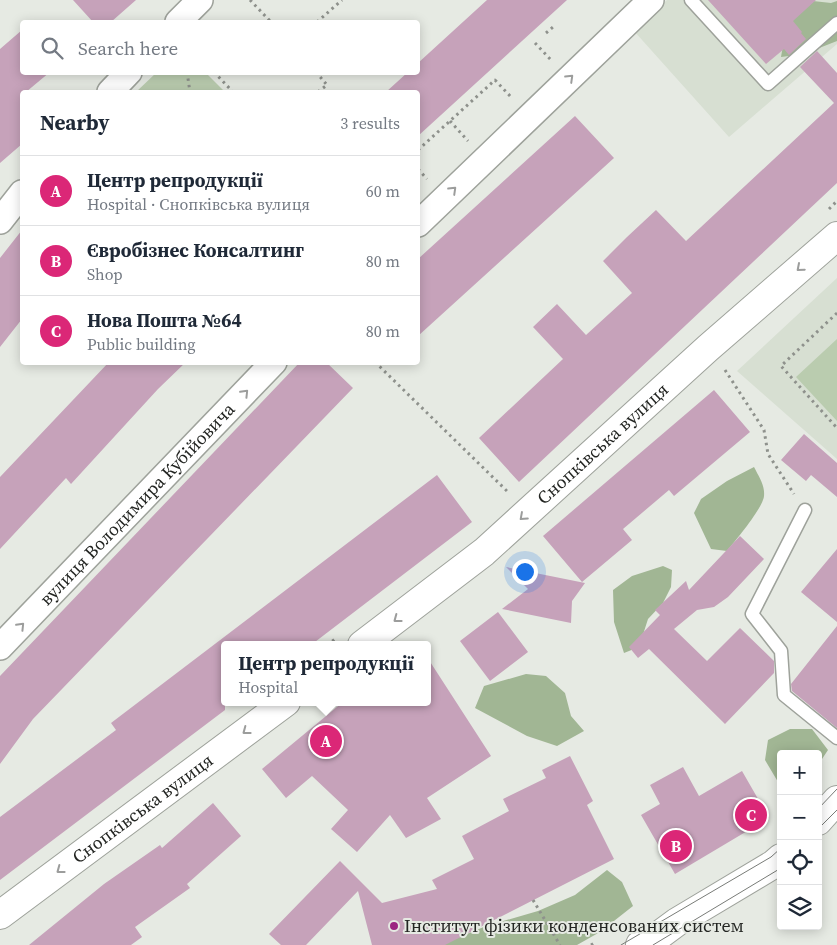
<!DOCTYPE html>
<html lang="en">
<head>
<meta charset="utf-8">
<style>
	body { margin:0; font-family:"Source Serif 4",serif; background:#f2f2f3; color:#1f2937 }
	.controls { position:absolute; right:15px; bottom:15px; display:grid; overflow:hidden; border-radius:5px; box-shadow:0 2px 12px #0003 }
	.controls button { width:45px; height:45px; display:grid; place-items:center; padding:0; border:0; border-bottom:1px solid #e0e1e3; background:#fff; color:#1f2937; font:25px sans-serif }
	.you { position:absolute; left:524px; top:571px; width:18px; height:18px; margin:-12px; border:4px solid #fff; border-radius:50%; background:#1a73e8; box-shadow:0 0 0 8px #1a73e833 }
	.badge { display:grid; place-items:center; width:32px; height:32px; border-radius:50%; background:#db2777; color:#fff; font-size:16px; font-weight:700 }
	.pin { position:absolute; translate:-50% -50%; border:2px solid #fff; box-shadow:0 1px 5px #0006 }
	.popup { position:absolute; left:221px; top:641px; width:210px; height:65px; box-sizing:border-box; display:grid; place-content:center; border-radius:5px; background:#fff; filter:drop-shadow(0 1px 4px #0005); font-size:16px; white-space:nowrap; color:#747a83 }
	.popup b { font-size:19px; color:#1f2937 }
	.popup::after { content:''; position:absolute; left:50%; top:100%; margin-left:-10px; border:10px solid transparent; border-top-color:#fff }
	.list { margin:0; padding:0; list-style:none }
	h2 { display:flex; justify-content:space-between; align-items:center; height:65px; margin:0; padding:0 20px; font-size:21px }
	h2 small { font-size:16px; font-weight:400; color:#747a83 }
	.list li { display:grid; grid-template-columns:32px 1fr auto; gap:15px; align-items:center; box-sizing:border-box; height:70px; padding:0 20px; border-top:1px solid #e0e1e3 }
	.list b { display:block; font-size:19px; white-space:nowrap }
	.list p { margin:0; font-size:16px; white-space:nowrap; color:#747a83 }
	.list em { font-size:16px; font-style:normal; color:#747a83 }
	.icon { flex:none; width:28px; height:28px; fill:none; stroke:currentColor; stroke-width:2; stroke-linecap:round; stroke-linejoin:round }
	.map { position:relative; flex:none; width:837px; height:945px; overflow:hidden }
	.search { position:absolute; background:#fff; box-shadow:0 2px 12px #0003; left:20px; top:20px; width:400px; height:55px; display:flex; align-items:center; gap:12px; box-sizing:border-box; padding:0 18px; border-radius:5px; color:#747a83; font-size:19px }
	.panel { position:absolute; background:#fff; box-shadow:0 2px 12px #0003; left:20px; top:90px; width:400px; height:275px; border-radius:5px }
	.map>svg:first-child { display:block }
</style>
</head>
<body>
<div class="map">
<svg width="837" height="945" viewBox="0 0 837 945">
	<rect width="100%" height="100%" fill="#e6eae3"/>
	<path fill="#d7dfd2" d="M667 0H837V44L729 137 634 31Z
		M837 278V459L737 371Z"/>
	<path fill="#baccaf" d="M156 73H206L225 92H136Z
		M837 339V421L796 377Z"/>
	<path fill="#a1b694" d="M813 1 831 3 837 1V41L804 54 781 57 787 23Z
		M754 467C759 477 765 485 764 496 763 508 735 541 727 551L711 549 694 513 701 499 727 481Z
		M663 566 672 570 671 587 663 603 648 619 639 647 624 653 614 622 613 590 632 576Z
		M526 674 546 676 565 693 571 716 584 731 557 746 527 736 475 708 484 686Z
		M790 729H812L828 750 818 765V754H781V787L765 760 768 740Z
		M607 870 622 882 633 906 600 932 577 945H433L455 939 486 926 538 911 575 895Z"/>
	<path fill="#c6a2ba" d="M73 0H136L111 22H93Z
		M487 0H567L418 136V92H386L408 72H418V63Z
		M708 0H816L793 21 802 32 801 33 806 39 789 55 784 49 766 64Z
		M22 30V72H50L26 92H22V144L0 163V49Z
		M817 51 837 73V183L519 482 479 438 563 359 533 327 557 304 586 335 632 293 603 261 627 237 656 210 686 241 834 103 800 67Z
		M575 116 614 158 418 336V259Z
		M22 230V319L0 347V258Z
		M109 362H186L158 389 71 484 66 478 0 549V477Z
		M300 362H326L353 388 33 719 0 764V676Z
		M714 390 750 432 674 496 669 490 623 529 632 540 582 582 543 536Z
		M804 434 837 463V497L811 475 806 481 781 460Z
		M437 475 472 522 311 645H225V710L0 880V817L116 730 111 723Z
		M740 536 764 559 728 597 714 607 697 610 674 629 707 661 740 628 774 661V673L725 724 649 649 638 658 629 647 660 615 655 610 686 581 689 590Z
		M837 549V622L801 592Z
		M506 567 585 583 572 601 571 623 502 609 528 589Z
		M498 612 528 652 490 681 460 641Z
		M837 626V728L792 691 791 684Z
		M427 657 491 756 427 798 441 819 406 838 390 815 357 852 331 829 348 810 312 776 286 798 262 769 343 702H427Z
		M570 756 593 801 587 805 614 859 445 945H372L358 891 306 945H281L269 934 340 861 382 903 437 889 432 880 474 859 462 836 509 811 503 799 546 778 542 770Z
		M683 767 699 796 742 771 769 818 675 874 641 815 660 804 650 785Z
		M213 803 241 836 187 884 190 888 135 927 142 937 131 945H29L104 884 160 845 162 848Z"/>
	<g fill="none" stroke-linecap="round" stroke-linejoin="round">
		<g stroke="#9ea29b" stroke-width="15">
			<path id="lane" d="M691 0 768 84 837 23
				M805 510 752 614 781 651 784 695 837 738"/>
		</g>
		<g stroke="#9ea29b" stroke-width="28">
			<g id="street">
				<path d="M178 22 200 0"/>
				<path d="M110 92 129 72"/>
				<path d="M0 221 22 193"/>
				<path d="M418 224 651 0"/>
				<path id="s1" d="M0 647 274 362"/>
			</g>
		</g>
		<g stroke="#9ea29b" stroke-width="30">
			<g id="secondary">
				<path id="s2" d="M362 645 484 552 708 348 837 236"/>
				<path d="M818 821 837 800"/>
				<path id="s3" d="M0 915 286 702"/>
				<path d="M640 945 658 936 677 922 774 864 781 858"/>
			</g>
		</g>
		<path stroke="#8e918c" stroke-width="3" stroke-dasharray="2.5 4" stroke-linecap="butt" d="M250 0 271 22
			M317 22 342 0
			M546 33 553 27
			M535 43 552 61
			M187 72 190 92
			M214 72 233 92
			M316 72 327 85 319 91
			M450 121 468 141
			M418 150 495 80 512 98
			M418 169 427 179
			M829 209 837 201
			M837 313 781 366 837 428
			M375 362 509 493
			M725 370 764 430 768 454 794 494
			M327 645 335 639
			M533 900 560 945
			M591 945 596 942"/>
		<use href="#lane" stroke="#fff" stroke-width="12"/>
		<use href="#street" stroke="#fff" stroke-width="25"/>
		<use href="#secondary" stroke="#fff" stroke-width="28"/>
		<path stroke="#787b77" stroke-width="1" d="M818 809 837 789
			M818 829 837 810
			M621 945 771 857 781 848
			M653 945 781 868"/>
	</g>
	<defs><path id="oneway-chevron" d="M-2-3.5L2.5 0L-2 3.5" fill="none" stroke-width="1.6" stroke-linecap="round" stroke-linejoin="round" transform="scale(1.25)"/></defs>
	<g stroke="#9c9d9c">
		<use href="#oneway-chevron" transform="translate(570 78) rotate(-44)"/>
		<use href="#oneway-chevron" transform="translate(453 190) rotate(-44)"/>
		<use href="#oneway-chevron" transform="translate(800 268) rotate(139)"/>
		<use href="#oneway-chevron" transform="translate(245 393) rotate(-46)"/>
		<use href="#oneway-chevron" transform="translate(523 517) rotate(138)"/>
		<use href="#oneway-chevron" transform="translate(397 619) rotate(143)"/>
		<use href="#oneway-chevron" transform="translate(21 626) rotate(-46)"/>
		<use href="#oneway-chevron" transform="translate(246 731) rotate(143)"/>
		<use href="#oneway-chevron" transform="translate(60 870) rotate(143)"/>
	</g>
	<circle fill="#9b2681" stroke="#e6eae3" stroke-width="2" cx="394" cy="926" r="5"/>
	<g text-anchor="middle" stroke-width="4" stroke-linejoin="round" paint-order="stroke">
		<g font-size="18" fill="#232522" stroke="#e6eae3">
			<text dy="6" stroke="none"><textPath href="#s2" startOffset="314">Снопківська вулиця</textPath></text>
			<text dy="6" stroke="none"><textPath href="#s1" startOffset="198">вулиця Володимира Кубійовича</textPath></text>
			<text dy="6" stroke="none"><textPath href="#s3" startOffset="178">Снопківська вулиця</textPath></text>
		</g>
		<g font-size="18" fill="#232522" stroke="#e6eae3" text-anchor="start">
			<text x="404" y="932">Інститут фізики конденсованих систем</text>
		</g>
	</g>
</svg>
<div class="controls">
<button>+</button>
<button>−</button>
<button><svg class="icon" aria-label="locate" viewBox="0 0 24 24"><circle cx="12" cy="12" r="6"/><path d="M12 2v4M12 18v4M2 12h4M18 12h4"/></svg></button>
<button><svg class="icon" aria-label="layers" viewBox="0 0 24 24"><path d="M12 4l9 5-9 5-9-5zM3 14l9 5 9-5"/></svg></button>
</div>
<div class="you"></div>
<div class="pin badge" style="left:326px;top:741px">A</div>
<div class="popup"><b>Центр репродукції</b>Hospital</div>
<div class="pin badge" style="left:676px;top:846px">B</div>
<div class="pin badge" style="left:751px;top:815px">C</div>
<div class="search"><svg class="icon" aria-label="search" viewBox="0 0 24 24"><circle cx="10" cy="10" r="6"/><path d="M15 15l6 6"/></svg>Search here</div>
<section class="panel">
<h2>Nearby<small>3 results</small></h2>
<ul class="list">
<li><span class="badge">A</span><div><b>Центр репродукції</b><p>Hospital · Снопківська вулиця</p></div><em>60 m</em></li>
<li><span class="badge">B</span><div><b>Євробізнес Консалтинг</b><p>Shop</p></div><em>80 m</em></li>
<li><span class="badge">C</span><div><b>Нова Пошта №64</b><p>Public building</p></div><em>80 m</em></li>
</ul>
</section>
</div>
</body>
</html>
